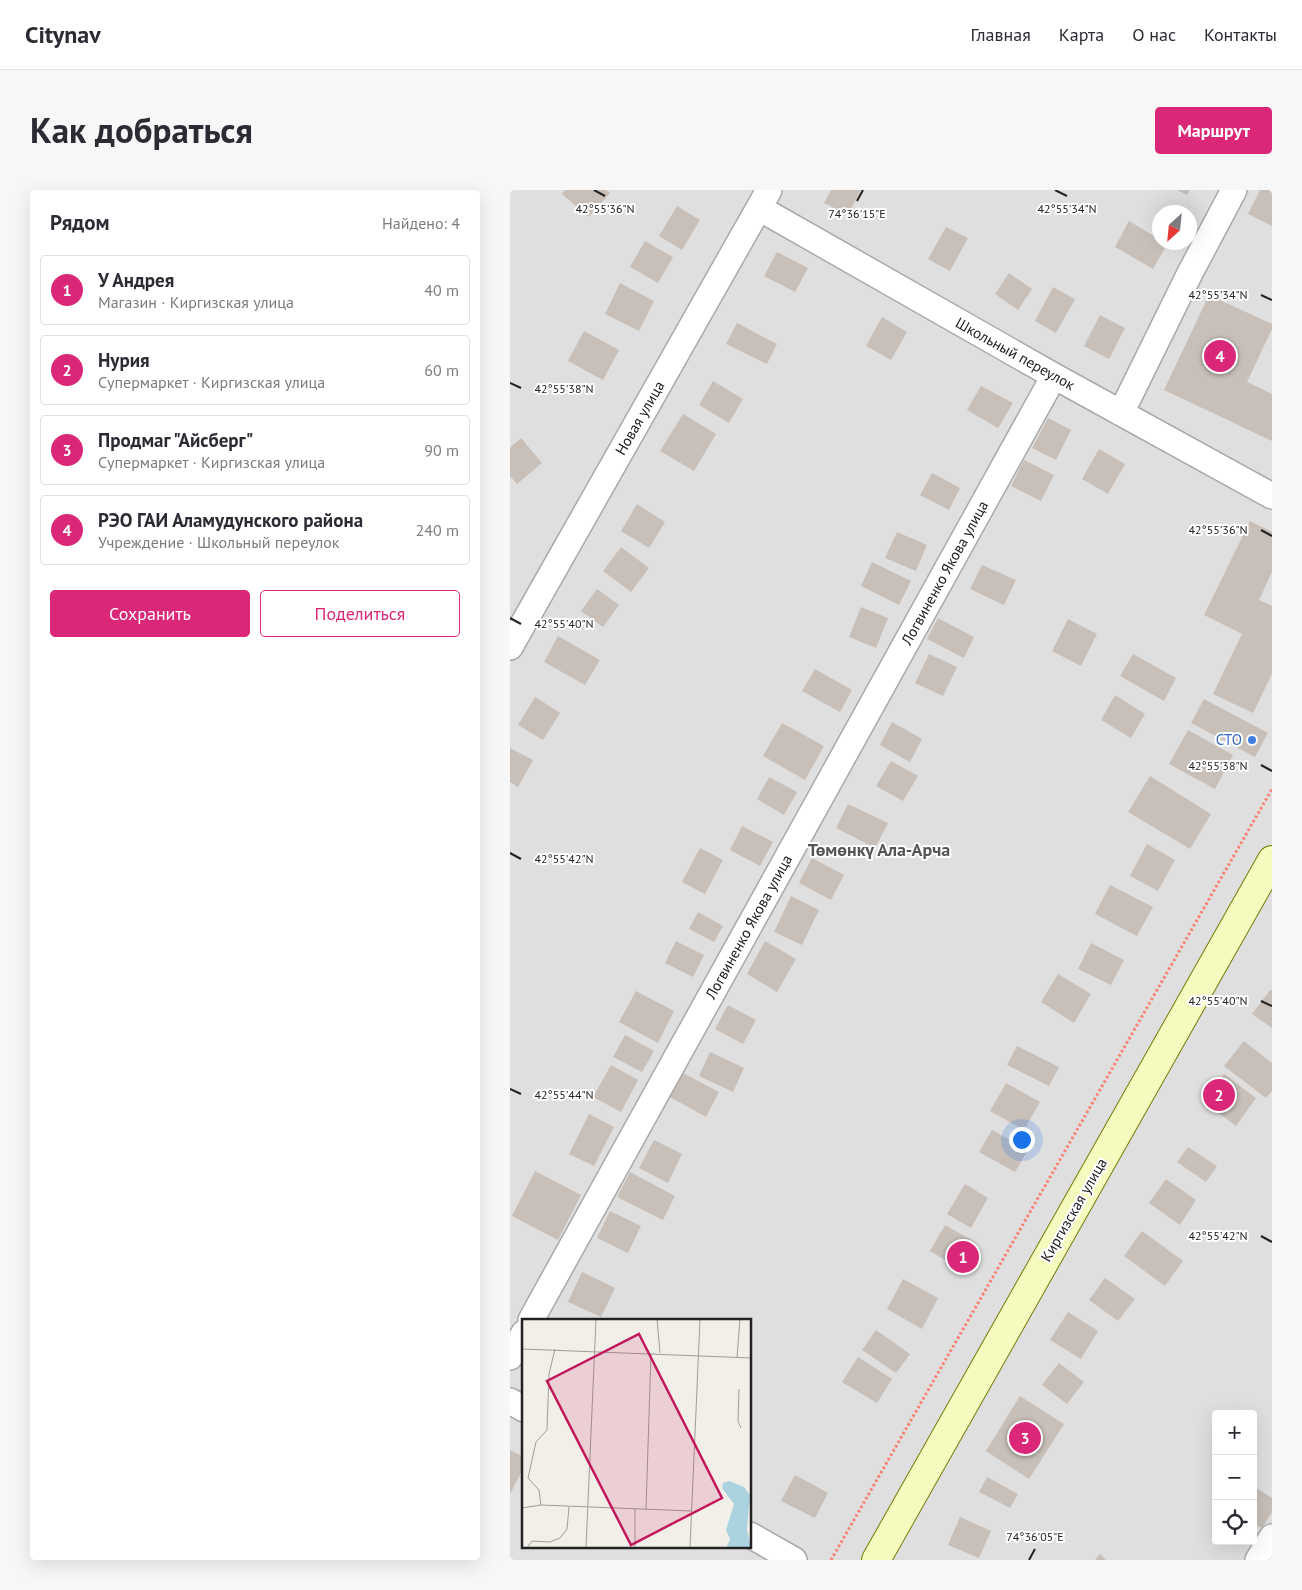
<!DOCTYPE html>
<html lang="ru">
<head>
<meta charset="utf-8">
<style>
	body { margin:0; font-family:"PT Sans",sans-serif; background:#f7f7f7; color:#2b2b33 }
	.controls { position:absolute; right:15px; bottom:15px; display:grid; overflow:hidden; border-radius:5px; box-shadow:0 5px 20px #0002 }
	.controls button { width:45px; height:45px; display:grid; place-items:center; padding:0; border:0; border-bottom:1px solid #e1e1e2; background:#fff; color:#2b2b33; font:25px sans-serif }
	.compass { position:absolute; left:642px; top:15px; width:45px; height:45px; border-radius:50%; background:#fff; box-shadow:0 5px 20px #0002; rotate:207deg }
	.you { position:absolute; left:511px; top:949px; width:18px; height:18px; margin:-12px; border:4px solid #fff; border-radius:50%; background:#1a73e8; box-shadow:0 0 0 8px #1a73e833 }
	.badge { display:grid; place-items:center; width:32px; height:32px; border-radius:50%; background:#db2777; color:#fff; font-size:16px; font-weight:700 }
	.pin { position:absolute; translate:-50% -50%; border:2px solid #fff; box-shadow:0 1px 5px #0006 }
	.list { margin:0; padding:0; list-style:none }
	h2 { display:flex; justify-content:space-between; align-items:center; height:65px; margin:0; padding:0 20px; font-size:21px }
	h2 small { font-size:16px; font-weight:400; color:#7c7c81 }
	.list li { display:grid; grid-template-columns:32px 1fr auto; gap:15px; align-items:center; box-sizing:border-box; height:70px; margin:0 10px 10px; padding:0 10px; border:1px solid #e1e1e2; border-radius:5px }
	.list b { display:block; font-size:19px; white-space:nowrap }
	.list p { margin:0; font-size:16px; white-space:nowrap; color:#7c7c81 }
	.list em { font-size:16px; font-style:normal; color:#7c7c81 }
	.actions { display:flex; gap:10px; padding:15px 20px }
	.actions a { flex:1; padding:11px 0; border:1px solid #db2777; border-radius:5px; text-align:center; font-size:18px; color:#db2777 }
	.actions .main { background:#db2777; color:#fff }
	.icon { flex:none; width:28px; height:28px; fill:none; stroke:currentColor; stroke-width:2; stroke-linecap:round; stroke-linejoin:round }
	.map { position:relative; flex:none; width:762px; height:1370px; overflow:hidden; border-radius:5px }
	header { display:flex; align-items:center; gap:30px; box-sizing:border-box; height:70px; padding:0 25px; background:#fff; border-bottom:1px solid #e1e1e2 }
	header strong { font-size:24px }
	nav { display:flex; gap:28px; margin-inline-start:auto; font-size:18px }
	.intro { display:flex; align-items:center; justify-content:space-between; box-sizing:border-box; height:120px; padding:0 30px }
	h1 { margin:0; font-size:35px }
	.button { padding:12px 22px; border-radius:5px; background:#db2777; color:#fff; font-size:18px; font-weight:700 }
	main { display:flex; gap:30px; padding:0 30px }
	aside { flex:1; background:#fff; border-radius:5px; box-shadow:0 5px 20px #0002 }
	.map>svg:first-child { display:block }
</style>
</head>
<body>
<header>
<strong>Citynav</strong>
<nav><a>Главная</a><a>Карта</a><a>О нас</a><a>Контакты</a></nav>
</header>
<div class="intro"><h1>Как добраться</h1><a class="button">Маршрут</a></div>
<main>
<aside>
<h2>Рядом<small>Найдено: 4</small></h2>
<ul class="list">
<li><span class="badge">1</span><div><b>У Андрея</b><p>Магазин · Киргизская улица</p></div><em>40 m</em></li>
<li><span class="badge">2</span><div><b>Нурия</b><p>Супермаркет · Киргизская улица</p></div><em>60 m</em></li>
<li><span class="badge">3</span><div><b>Продмаг &quot;Айсберг&quot;</b><p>Супермаркет · Киргизская улица</p></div><em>90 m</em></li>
<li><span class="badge">4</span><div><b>РЭО ГАИ Аламудунского района</b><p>Учреждение · Школьный переулок</p></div><em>240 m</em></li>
</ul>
<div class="actions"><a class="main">Сохранить</a><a>Поделиться</a></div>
</aside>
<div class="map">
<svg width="762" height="1370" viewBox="0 0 762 1370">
	<rect width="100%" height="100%" fill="#f2efe9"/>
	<path fill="#e0dfdf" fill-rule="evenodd" d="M0 0H762V1370H0ZM649 22H679V52H649ZM14 1130H240V1356H14ZM706 1224H743V1351H706Z"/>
	<path fill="#c7bfb8" d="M55 0H96L100 3 79 27 52 4Z
		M321 0H351L338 25 314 13Z
		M667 0H680L677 5Z
		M750 0H762V36L738 24Z
		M167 16 190 30 172 60 149 46Z
		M619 31 649 49V52L658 53 643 79 605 57Z
		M436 37 458 48 440 81 418 69Z
		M135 51 163 67 148 93 120 77Z
		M267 62 298 78 285 102 254 86Z
		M499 83 522 99 508 120 485 104Z
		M110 93 144 111 129 141 95 124Z
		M543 97 565 109 546 143 525 131Z
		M699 105 762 134V139L737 192 762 204V251L654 200Z
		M590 125 615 138 599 169 574 156Z
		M372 127 397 142 381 170 356 156Z
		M227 133 267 154 257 174 216 154Z
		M74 141 109 160 93 190 58 171Z
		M203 191 233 209 219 233 189 215Z
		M471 196 503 213 488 238 457 220Z
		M173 224 206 244 184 281 150 261Z
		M538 228 561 240 546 270 522 258Z
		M11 248 32 273 7 294 0 286V258Z
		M589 259 615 274 598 304 572 289Z
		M514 270 544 285 531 311 501 296Z
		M422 283 450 298 439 320 410 305Z
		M127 314 155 332 139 358 111 341Z
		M740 331 762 342V382L749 410 762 416V484L743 523 703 504 732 444 694 425Z
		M387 342 417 355 406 381 375 368Z
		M111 357 139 378 121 402 93 381Z
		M362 372 401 391 389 415 351 396Z
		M472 375 506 390 494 415 460 399Z
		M87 399 109 415 93 437 71 421Z
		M351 417 378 428 366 458 339 447Z
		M428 428 464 447 454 468 417 449Z
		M558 429 587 444 571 476 542 461Z
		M48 446 90 470 75 495 34 472Z
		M419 464 447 477 433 506 405 493Z
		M623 464 666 488 654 511 610 486Z
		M305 479 342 500 330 522 292 501Z
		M605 505 635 524 621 548 591 530Z
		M25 507 50 523 33 550 8 535Z
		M694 509 758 543 745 567 681 533Z
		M382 532 412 549 400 572 370 555Z
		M272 533 314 556 295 590 253 566Z
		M678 540 723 565 705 599 659 574Z
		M0 558 23 570 8 597 0 592Z
		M381 571 408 586 393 611 366 596Z
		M640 586 701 624 680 659 618 622Z
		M259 587 287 602 274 625 247 609Z
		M338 614 378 633 365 658 326 638Z
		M232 636 263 652 250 676 220 660Z
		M637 654 665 670 648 701 620 686Z
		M190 658 213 670 195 704 172 692Z
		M302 668 334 685 321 710 289 693Z
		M600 695 643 717 627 746 585 724Z
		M281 706 309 720 292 755 264 742Z
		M188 722 213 736 204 752 179 739Z
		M166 751 194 765 183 787 155 773Z
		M255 751 286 769 267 802 237 784Z
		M581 753 614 770 601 795 568 779Z
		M548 784 581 804 564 833 531 812Z
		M760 800 762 801V838L742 824Z
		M126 801 164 821 148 853 109 832Z
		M218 815 246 830 233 854 205 839Z
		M115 845 144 861 132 882 103 867Z
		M734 851 762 873V901L756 908 714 876Z
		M507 856 549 877 539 896 497 875Z
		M200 862 234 878 223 902 189 886Z
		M101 875 128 890 111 922 83 907Z
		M171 882 209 902 196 927 158 906Z
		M714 884 746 908 726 936 694 912Z
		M496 893 530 912 514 940 480 921Z
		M79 924 104 937 84 976 59 964Z
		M482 940 518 960 505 982 469 962Z
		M144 950 172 964 158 993 129 978Z
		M678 957 707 976 696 992 667 972Z
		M25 981 71 1005 48 1050 2 1026Z
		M120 982 165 1006 153 1030 107 1007Z
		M656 989 686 1010 670 1035 639 1013Z
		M455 994 478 1008 461 1038 437 1024Z
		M100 1021 131 1036 118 1063 87 1048Z
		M435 1035 465 1052 450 1079 420 1061Z
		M632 1041 673 1071 655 1096 614 1066Z
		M72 1082 105 1098 91 1127 58 1112Z
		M595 1088 625 1109 608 1131 579 1110Z
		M393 1089 428 1108 412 1139 377 1119Z
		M558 1122 588 1141 571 1169 540 1150Z
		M366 1140 400 1164 386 1183 352 1160Z
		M348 1167 382 1189 367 1213 332 1192Z
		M549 1173 574 1192 557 1214 532 1195Z
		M510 1206 554 1234 519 1289 476 1261Z
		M0 1260 14 1267V1277L0 1304Z
		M285 1285 318 1303 305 1328 271 1311Z
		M477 1287 508 1304 500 1318 469 1302Z
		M743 1296 762 1308V1322L752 1338 743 1333Z
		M450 1327 481 1341 469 1368 438 1355Z
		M590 1364 596 1370H585Z"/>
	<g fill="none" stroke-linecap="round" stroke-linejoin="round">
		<g stroke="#a9a9a9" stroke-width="28">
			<path id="minor" d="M249 18 544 186 762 306
				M611 223 680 83 724 0
				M0 457 259 0
				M21 1130 544 186
				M0 1167 14 1143
				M0 1211 14 1219
				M240 1345 284 1370
				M748 1370 762 1347"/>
		</g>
		<g stroke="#707d05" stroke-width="30">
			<path id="secondary" d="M366 1370 762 670"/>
		</g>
		<path stroke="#fa8072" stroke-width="3" stroke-dasharray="2.5 2.5" stroke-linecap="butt" d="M321 1370 762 599"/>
		<use href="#minor" stroke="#fff" stroke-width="25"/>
		<use href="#secondary" stroke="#f7fabf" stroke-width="28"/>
	</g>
	<path fill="none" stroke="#222" stroke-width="2" d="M84 0 95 6M545 0 557 6M347 11 353 0M751 105 762 110M0 193 11 198M751 340 762 346M0 428 11 434M751 575 762 581M0 663 11 669M751 811 762 816M0 899 11 904M751 1046 762 1052M519 1370 525 1359"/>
	<circle fill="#3f7fe0" stroke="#fff" stroke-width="2" cx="742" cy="550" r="5"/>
	<g text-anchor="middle" stroke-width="4" stroke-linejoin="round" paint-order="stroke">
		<g font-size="15" fill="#222" stroke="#fff">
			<text transform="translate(505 164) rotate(29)" y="5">Школьный переулок</text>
			<text transform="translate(130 228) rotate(-60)" y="5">Новая улица</text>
			<text transform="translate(435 383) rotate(-61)" y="5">Логвиненко Якова улица</text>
			<text transform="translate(239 737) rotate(-61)" y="5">Логвиненко Якова улица</text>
			<text transform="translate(564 1020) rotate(-60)" y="5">Киргизская улица</text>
		</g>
		<g font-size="15" fill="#366cbe" stroke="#fff" text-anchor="end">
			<text x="732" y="555">СТО</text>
		</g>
		<g font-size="18" font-weight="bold" fill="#555" stroke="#fff">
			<text x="369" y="666">Төмөнкү Ала-Арча</text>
		</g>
	</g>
	<g transform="translate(12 1129)">
		<rect width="229" height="229" fill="#f2efe9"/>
		<path d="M207 162 222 168 228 176 225 210 229 229H204L208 220 204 211 212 185 200 169 201 164Z" fill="#aad3df"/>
		<path fill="none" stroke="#9f9d99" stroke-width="1" d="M135 0 138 34M0 30 229 39M215 39 218 0M217 70 216 102 219 109M19 186 17 171 6 159 14 123 25 111 27 55 33 30M0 189 19 186 169 192M113 190V229M124 190 129 34M5 229 10 222 28 223 38 219 45 210 47 188M64 229 74 0M168 229 178 0"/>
		<path fill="#c2185b" fill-opacity="0.15" stroke="#c2185b" stroke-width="2.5" d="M117 15 200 179 109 226 25 62Z"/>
		<rect width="229" height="229" fill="none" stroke="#222" stroke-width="2.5"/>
	</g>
	<g font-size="12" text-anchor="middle" fill="#222" stroke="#fff" stroke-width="4" stroke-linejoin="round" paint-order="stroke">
		<text x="95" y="23">42°55'36"N</text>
		<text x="557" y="23">42°55'34"N</text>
		<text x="347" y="28">74°36'15"E</text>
		<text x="708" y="109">42°55'34"N</text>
		<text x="54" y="203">42°55'38"N</text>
		<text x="708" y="344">42°55'36"N</text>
		<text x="54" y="438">42°55'40"N</text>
		<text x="708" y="580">42°55'38"N</text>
		<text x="54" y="673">42°55'42"N</text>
		<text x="708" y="815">42°55'40"N</text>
		<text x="54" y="909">42°55'44"N</text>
		<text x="708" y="1050">42°55'42"N</text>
		<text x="525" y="1351">74°36'05"E</text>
	</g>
</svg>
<div class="controls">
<button>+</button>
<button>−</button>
<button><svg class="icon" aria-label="locate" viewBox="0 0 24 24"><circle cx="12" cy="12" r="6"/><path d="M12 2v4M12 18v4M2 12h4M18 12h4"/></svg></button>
</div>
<svg class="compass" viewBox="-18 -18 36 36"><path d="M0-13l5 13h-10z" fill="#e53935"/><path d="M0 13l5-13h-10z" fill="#7c7c81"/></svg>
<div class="you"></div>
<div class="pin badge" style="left:453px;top:1067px">1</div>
<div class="pin badge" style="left:709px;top:905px">2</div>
<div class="pin badge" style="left:515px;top:1248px">3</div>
<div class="pin badge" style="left:710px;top:166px">4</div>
</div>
</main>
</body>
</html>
